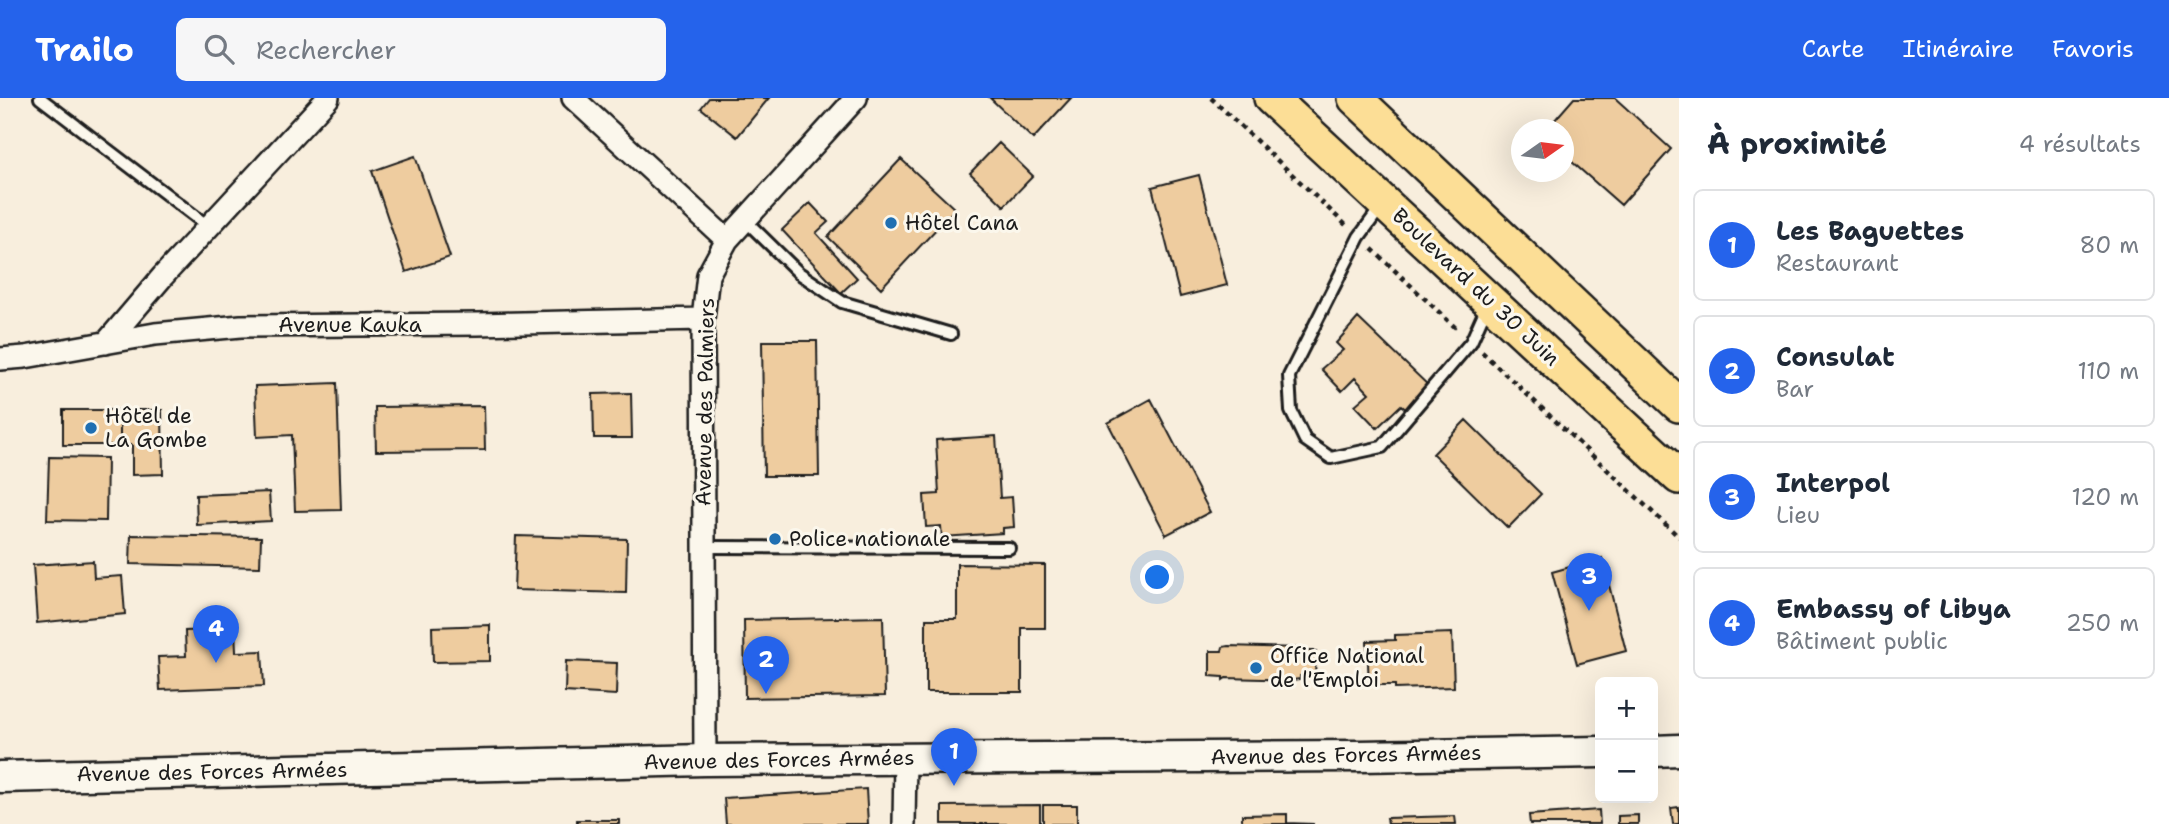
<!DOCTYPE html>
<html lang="fr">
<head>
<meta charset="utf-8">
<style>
	body { margin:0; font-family:"Shantell Sans",sans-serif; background:#f6f6f7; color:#1f2937 }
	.controls { position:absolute; right:21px; bottom:21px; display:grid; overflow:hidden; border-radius:10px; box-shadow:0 7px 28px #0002 }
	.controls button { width:63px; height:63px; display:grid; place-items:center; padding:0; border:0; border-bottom:2px solid #e0e1e3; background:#fff; color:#1f2937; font:35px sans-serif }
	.compass { position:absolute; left:1511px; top:21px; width:63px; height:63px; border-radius:50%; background:#fff; box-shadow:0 7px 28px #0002; rotate:76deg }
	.you { position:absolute; left:1158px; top:480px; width:24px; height:24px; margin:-18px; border:5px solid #fff; border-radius:50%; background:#1a73e8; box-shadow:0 0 0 10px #1a73e833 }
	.badge { display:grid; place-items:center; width:46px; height:46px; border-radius:50%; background:#2563eb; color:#fff; font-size:23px; font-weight:700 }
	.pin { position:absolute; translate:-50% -58px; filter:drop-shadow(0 2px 4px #0008) }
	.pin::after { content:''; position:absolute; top:37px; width:24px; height:21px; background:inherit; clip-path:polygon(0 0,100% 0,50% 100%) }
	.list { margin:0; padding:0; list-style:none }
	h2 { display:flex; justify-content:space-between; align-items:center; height:91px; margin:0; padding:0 28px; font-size:30px }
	h2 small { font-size:23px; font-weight:400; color:#747a83 }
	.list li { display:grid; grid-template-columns:46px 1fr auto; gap:21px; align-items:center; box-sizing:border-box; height:112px; margin:0 14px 14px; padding:0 14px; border:2px solid #e0e1e3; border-radius:10px }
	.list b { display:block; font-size:26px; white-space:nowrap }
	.list p { margin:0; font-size:23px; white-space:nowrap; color:#747a83 }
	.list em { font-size:23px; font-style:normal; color:#747a83 }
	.icon { flex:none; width:38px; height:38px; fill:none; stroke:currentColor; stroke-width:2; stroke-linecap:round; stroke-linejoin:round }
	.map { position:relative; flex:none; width:1679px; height:726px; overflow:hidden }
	header { display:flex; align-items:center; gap:42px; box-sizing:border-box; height:98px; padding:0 35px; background:#2563eb; color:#fff }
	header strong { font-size:33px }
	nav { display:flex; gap:38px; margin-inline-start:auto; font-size:24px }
	.search { width:490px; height:63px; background:#f6f6f7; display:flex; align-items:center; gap:18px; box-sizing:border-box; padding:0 24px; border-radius:10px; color:#747a83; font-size:26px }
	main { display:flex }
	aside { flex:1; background:#fff }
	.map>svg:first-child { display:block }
</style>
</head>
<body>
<header>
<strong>Trailo</strong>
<div class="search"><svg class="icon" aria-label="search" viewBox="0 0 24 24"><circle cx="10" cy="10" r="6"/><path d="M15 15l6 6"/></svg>Rechercher</div>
<nav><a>Carte</a><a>Itinéraire</a><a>Favoris</a></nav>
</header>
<main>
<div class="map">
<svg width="1679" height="726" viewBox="0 0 1679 726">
	<rect width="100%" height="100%" fill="#f8eedd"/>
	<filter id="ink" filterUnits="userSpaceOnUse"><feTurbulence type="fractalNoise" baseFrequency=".0143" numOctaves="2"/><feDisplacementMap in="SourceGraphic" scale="14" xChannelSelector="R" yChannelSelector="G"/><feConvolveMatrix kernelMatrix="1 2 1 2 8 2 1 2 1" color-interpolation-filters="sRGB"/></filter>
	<g filter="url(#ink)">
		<path fill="#eecc9f" stroke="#1c1c1c" stroke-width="2" d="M709 0H769L737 39 701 10Z
			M990 0H1071L1033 41Z
			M1574 0H1615L1671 51 1621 107 1563 56V32H1546Z
			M999 45 1033 78 1004 108 970 75Z
			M415 58 450 159 406 174 372 73Z
			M901 61 955 111 881 190 828 139Z
			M1199 77 1227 187 1180 199 1152 89Z
			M810 105 828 124 816 135 857 180 841 195 782 132Z
			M1358 220 1431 290 1409 314 1401 307 1377 330 1355 307 1369 295 1355 280 1342 293 1321 271 1343 252 1336 245Z
			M762 243H817L819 378H764Z
			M337 285 341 412 295 413 292 337 257 339 255 288Z
			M631 295 632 340H594L593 296Z
			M1151 301 1210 414 1166 437 1108 325Z
			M484 308 485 352 376 353 375 309Z
			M63 312H120V347H63Z
			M120 312H162L163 376 132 377V347H120Z
			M1466 322 1541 396 1508 430 1433 356Z
			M996 338 1000 400 1012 399 1014 429 1003 430V435L942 439 941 428 926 429 924 397 939 396 936 342Z
			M49 359 107 360 106 423 47 422Z
			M269 394 271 423 197 427 196 397Z
			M131 437 261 439 260 469 130 466Z
			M516 438 627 441 626 495 514 492Z
			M1602 460 1626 553 1577 566 1552 474Z
			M93 463 94 480 122 478 125 516 37 525 33 467Z
			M957 466 1045 467V530H1022V594H926V521H957Z
			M883 519 885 598 745 600 744 522Z
			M490 527V563L433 564 432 529Z
			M235 531 236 554 262 553 264 588 160 592 158 559 186 558 185 533Z
			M1452 535 1454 589 1395 591V587H1369L1367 543 1395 542V537Z
			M1228 548 1299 550V553H1316L1315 579 1300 578V581L1293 582 1226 580 1223 582V579L1210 578V553H1222L1223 549Z
			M566 563 617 565 616 597 565 594Z
			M866 691 868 726H726L724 700Z
			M1040 707V726H942V708Z
			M1043 707H1077V726H1043Z
			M1679 709V726H1673L1671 710Z
			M1599 712 1600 726H1530L1529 717Z
			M1287 716V725L1314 726H1242V717Z
			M1638 717V726H1618V718Z
			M1455 718 1456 726H1388L1387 720Z
			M577 722H619V726H577Z"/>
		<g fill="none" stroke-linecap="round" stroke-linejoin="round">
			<g stroke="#1c1c1c" stroke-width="16">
				<path id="lane" d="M40 0 209 129
					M1381 109 1359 139 1289 278 1291 313 1305 342 1331 360 1382 349 1471 244 1488 206
					M745 122 799 175 842 204 951 236
					M704 449 1009 450"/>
			</g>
			<g stroke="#1c1c1c" stroke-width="26">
				<path id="street" d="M573 0 727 142
					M106 245 163 178 328 0
					M0 261 25 259 155 236 241 228 478 226 703 221
					M705 662 703 221 708 177 727 142 856 0
					M904 726 905 661"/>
			</g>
			<g stroke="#1c1c1c" stroke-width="35">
				<path id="secondary" d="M1653 653 1679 652
					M0 679 705 662 1360 658 1600 654"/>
			</g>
			<g stroke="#1c1c1c" stroke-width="38">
				<path id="primary" d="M1271 0 1679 379
					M1355 0 1679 307"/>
			</g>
			<path stroke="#1c1c1c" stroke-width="4.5" stroke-dasharray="5 5" stroke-linecap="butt" d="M1211 0 1348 129
				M1372 151 1458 232
				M1482 254 1679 439"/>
			<use href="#lane" stroke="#fbf7ec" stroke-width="10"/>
			<use href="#street" stroke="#fbf7ec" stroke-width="21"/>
			<use href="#secondary" stroke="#fbf7ec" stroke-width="30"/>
			<use href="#primary" stroke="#fcde96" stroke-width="33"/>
		</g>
	</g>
	<g fill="#1f6fb2" stroke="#fbf7ec" stroke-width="2.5">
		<circle cx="891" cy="125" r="7"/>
		<circle cx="91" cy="330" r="7"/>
		<circle cx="775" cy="441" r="7"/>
		<circle cx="1256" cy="570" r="7"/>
	</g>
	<g text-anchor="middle" stroke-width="6" stroke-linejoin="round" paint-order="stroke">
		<g font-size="21" fill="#1c1c1c" stroke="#fbf7ec" text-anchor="start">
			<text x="905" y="132">Hôtel Cana</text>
			<text x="105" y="325">Hôtel de<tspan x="105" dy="24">La Gombe</tspan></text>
			<text x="789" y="448">Police nationale</text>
			<text x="1270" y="565">Office National<tspan x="1270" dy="24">de l'Emploi</tspan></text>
		</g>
		<g font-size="21" fill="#1c1c1c" stroke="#fbf7ec">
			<text transform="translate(1476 189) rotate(43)" y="7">Boulevard du 30 Juin</text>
			<text x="350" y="234">Avenue Kauka</text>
			<text transform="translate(705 304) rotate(-89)" y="7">Avenue des Palmiers</text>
			<text transform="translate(1346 657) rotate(-1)" y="7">Avenue des Forces Armées</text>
			<text transform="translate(779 662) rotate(-1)" y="7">Avenue des Forces Armées</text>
			<text transform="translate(212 674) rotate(-1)" y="7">Avenue des Forces Armées</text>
		</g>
	</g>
</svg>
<div class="controls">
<button>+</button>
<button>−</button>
</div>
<svg class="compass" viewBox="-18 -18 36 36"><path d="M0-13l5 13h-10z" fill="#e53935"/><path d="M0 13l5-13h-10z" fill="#747a83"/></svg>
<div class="you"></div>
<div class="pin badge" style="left:954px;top:688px">1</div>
<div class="pin badge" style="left:766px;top:596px">2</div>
<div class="pin badge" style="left:1589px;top:513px">3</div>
<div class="pin badge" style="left:216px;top:565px">4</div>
</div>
<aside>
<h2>À proximité<small>4 résultats</small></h2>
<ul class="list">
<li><span class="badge">1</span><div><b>Les Baguettes</b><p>Restaurant</p></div><em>80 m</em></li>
<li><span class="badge">2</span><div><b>Consulat</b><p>Bar</p></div><em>110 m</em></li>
<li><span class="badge">3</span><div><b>Interpol</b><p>Lieu</p></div><em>120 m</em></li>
<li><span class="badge">4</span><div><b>Embassy of Libya</b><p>Bâtiment public</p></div><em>250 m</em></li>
</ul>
</aside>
</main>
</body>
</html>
